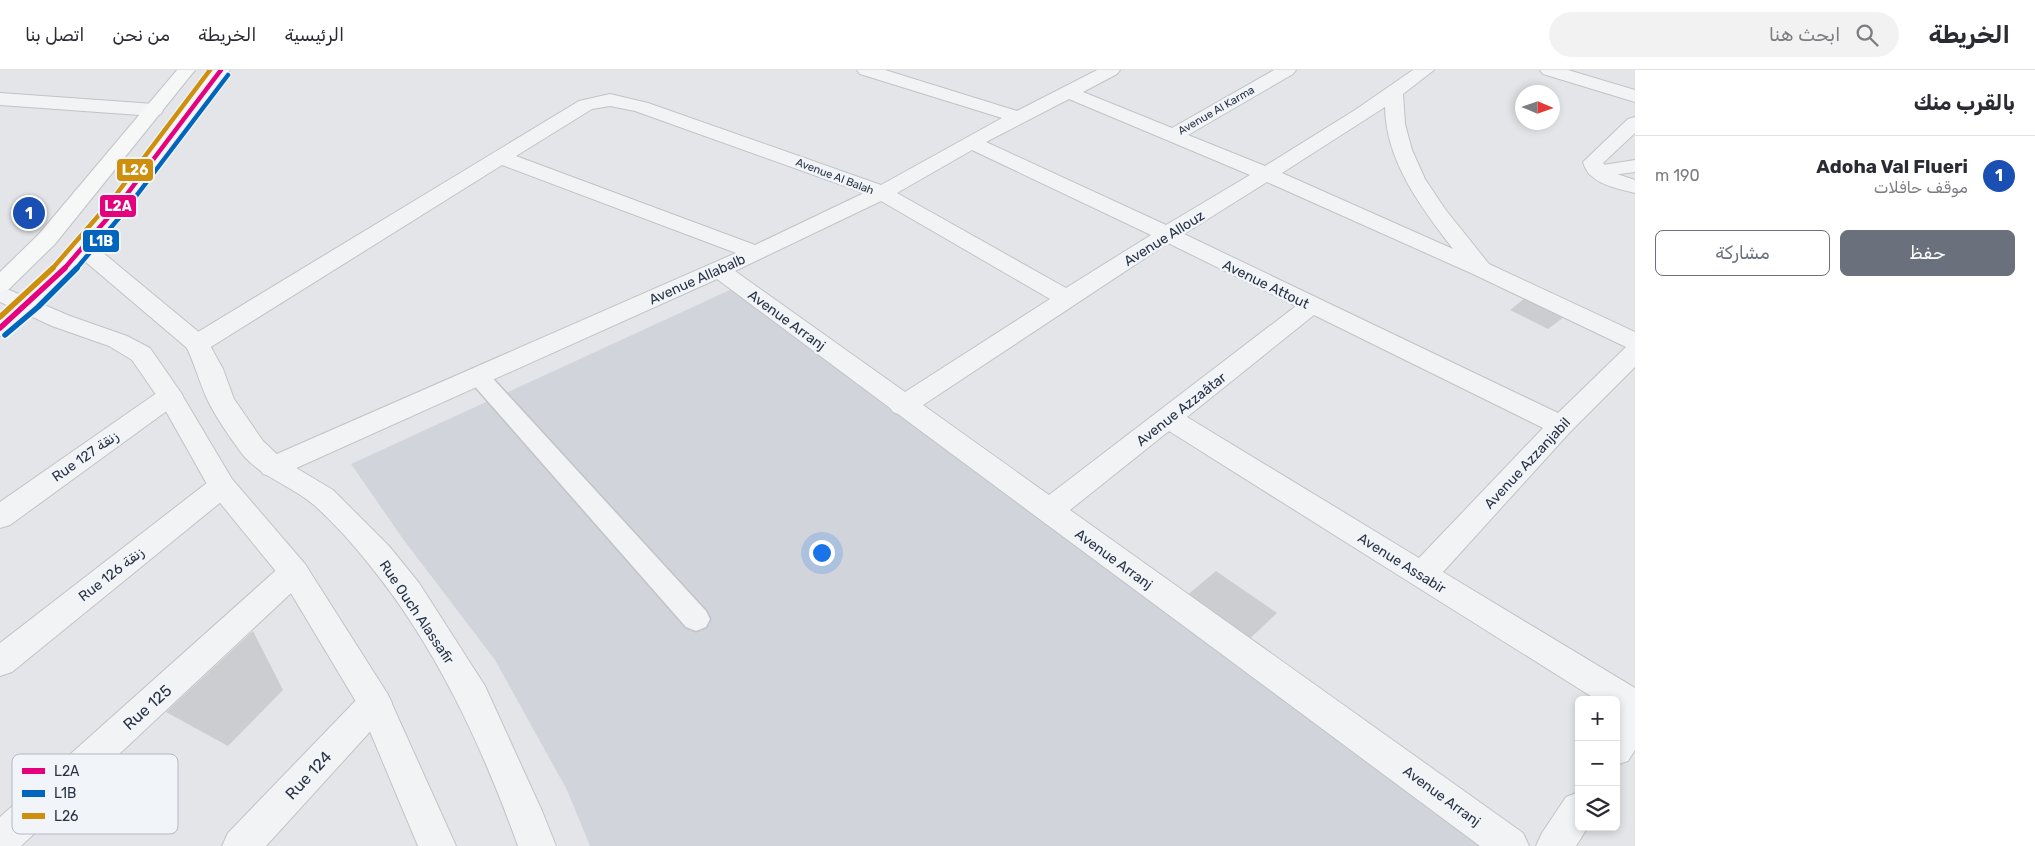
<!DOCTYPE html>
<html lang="ar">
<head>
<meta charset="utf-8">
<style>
	body { margin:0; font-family:Rubik,"Noto Sans Arabic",sans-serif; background:#f2f2f3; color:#2b2b33; direction:rtl }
	.controls { position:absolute; right:15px; bottom:15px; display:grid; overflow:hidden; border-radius:8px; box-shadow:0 2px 8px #0003 }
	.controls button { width:45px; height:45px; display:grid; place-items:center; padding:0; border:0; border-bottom:1px solid #e1e1e2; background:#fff; color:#2b2b33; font:25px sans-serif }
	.compass { position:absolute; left:1515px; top:15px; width:45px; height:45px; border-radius:50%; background:#fff; box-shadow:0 2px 8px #0003; rotate:92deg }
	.you { position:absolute; left:821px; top:482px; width:18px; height:18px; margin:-12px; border:4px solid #fff; border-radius:50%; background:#1a73e8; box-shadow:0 0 0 8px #1a73e833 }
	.badge { display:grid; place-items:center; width:32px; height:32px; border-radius:50%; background:#6a717d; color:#fff; font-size:16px; font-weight:700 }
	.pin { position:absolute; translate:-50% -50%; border:2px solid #fff; box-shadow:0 1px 5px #0006 }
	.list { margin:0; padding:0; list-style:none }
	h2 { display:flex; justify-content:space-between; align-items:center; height:65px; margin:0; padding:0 20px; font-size:21px }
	h2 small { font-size:16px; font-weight:400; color:#7c7c81 }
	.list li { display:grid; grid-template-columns:32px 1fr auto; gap:15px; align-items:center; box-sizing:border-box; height:80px; padding:0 20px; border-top:1px solid #e1e1e2 }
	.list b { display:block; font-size:19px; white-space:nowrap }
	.list p { margin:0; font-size:16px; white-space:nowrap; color:#7c7c81 }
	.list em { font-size:16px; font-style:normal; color:#7c7c81 }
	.actions { display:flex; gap:10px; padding:15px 20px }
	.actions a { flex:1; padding:11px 0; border:1px solid #6a717d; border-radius:8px; text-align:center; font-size:18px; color:#6a717d }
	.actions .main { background:#6a717d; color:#fff }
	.icon { flex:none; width:28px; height:28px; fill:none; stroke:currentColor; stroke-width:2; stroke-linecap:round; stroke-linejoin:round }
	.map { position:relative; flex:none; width:1635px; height:776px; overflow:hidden; direction:ltr }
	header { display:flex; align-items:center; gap:30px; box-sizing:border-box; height:70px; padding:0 25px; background:#fff; border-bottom:1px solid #e1e1e2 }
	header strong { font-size:24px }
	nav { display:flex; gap:28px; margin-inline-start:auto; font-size:18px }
	.search { width:350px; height:45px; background:#f2f2f3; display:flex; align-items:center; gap:12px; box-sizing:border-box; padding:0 18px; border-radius:28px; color:#7c7c81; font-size:19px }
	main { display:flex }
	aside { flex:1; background:#fff }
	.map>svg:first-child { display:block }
</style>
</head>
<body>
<header>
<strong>الخريطة</strong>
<div class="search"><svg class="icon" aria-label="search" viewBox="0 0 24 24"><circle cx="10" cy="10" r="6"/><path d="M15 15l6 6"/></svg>ابحث هنا</div>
<nav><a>الرئيسية</a><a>الخريطة</a><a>من نحن</a><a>اتصل بنا</a></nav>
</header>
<main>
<aside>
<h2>بالقرب منك<small></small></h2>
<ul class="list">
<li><span class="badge" style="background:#1a4fb4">1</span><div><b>Adoha Val Flueri</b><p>موقف حافلات</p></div><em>190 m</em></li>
</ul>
<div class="actions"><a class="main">حفظ</a><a>مشاركة</a></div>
</aside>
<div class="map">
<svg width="1635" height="776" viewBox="0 0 1635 776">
	<rect width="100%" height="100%" fill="#e3e5e8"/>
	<path fill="#d1d5db" d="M732 219 1496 776H590L567 720 495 590 403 469 351 394Z"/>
	<path fill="#cbcdd1" d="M1525 228 1564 247 1548 259 1510 240Z
		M1216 501 1277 543 1240 578 1178 533Z
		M253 561 283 620 228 676 166 642Z"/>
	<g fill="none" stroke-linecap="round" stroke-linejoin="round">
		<g stroke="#c1c3c6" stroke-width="3">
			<path id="service" d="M478 298 486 301 706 541 710 549 706 557 696 561 686 557 470 311 466 306 470 301Z"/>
		</g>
		<g stroke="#c1c3c6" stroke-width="2">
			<path id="pedestrian" d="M1635 90V102L1597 107 1590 105 1587 101 1590 97Z
				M170 317 179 320 183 326 179 332 10 455 0 458V432L161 320Z
				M222 406 232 409 236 416 232 423 12 602 0 606V573L212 409Z
				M294 490 305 494 309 502 305 510 21 776H0V747L283 494Z
				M375 618 387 623 392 633 387 643 266 776H222L228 763 363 623Z"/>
		</g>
		<g stroke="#c1c3c6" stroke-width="2">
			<path id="minor" d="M857 0H885L1017 41 1097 0H1120L1117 4 1083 22 1172 58 1274 0H1296L1293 4 1188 65 1265 96 1355 40 1413 0H1434L1403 24 1405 54 1412 80 1425 109 1445 139 1489 194 1635 262V297L1570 362 1443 502 1635 618V680L1628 691 1616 695V650L1620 645 1616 642V630H1597L1169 361 1070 440 1523 763 1529 776H1480L898 344 893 342 890 338 717 209 283 404 273 407 263 404 259 397 263 390 736 183 502 95 206 280 197 282 188 280 185 274 188 268 579 31 610 24 648 33 881 115 1002 48 860 4ZM1069 29 1250 105 1166 155 986 72ZM610 36 635 41 864 123 755 175 516 86 592 39ZM1385 37C1386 92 1421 137 1453 179L1282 103ZM972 80 1151 165 1066 218 897 123ZM1267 112 1473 204 1626 277 1558 343 1184 164ZM881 131 1050 229 905 322 735 201ZM1168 173 1296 236 1049 425 923 335ZM1314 245 1543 358 1419 488 1187 347Z
				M1540 0H1568L1635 20V32L1543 4Z
				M0 23 154 34 161 36 163 40 161 44 154 46 0 35Z
				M1635 47V63L1603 93 1611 102 1635 110V123C1616 118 1589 114 1583 92L1628 49Z
				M1579 722V757H1588L1576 776H1536L1542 763 1566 727Z"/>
		</g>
		<g stroke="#c1c3c6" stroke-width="2">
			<path id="tertiary" d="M82 170 90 172 206 268 223 299 234 329 263 371 283 390 333 420 389 476 419 513 485 616 542 741 556 776H518C482 676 436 576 368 493 352 473 333 452 314 435 292 416 263 408 243 385 231 369 217 349 208 331 200 314 195 295 187 278L74 182 71 177 74 172Z
				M0 216 70 246 127 266 150 278 179 320 232 409 305 494 387 623 456 776H418L361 640 283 510 212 423 159 329 132 290 109 276 52 256 0 232Z"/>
		</g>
		<g stroke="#c1c3c6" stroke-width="2">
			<path id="secondary" d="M177 0H195L55 174 8 220 0 222V202L39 164Z
				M212 0H230C179 74 123 146 63 212 46 231 25 259 0 266V246L20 231 92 153Z"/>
		</g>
		<use href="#service" fill="#f2f3f5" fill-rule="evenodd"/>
		<use href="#pedestrian" fill="#f2f3f5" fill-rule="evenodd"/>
		<use href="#minor" fill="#f2f3f5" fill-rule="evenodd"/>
		<use href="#tertiary" fill="#f2f3f5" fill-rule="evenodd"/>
		<use href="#secondary" fill="#f6f7f7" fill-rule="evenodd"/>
		<g stroke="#f1f4f8" stroke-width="7">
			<path id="bus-1-far1" d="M64 199 118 136 221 0"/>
		</g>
		<g stroke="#f1f4f8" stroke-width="9">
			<path id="bus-1" d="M0 258 65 198"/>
		</g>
		<g stroke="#f1f4f8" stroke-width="7">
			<path id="bus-2-far1" d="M76 199 124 142 228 5"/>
		</g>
		<g stroke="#f1f4f8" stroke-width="9">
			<path id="bus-2" d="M5 265 38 237 77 198"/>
		</g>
		<g stroke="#f1f4f8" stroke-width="7">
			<path id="bus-3-far1" d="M52 199 112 130 210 0"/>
		</g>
		<g stroke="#f1f4f8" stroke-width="9">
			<path id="bus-3" d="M0 247 53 198"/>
		</g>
		<use href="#bus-1-far1" stroke="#e5007d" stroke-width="4.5"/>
		<use href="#bus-1" stroke="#e5007d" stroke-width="5.5"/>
		<use href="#bus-2-far1" stroke="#0065bd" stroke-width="4.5"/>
		<use href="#bus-2" stroke="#0065bd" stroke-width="5.5"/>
		<use href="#bus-3-far1" stroke="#ce8f0d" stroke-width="4.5"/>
		<use href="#bus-3" stroke="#ce8f0d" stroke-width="5.5"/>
	</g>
	<g text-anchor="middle" stroke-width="5" stroke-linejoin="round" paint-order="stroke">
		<g font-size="11" fill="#293343" stroke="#f1f4f8">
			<text transform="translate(1216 40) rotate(-30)" y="4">Avenue Al Karma</text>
			<text transform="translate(835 106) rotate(21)" y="4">Avenue Al Balah</text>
		</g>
		<g font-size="14" fill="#293343" stroke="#f1f4f8">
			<text transform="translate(1164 168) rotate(-32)" y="5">Avenue Allouz</text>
			<text transform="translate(697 209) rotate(-24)" y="5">Avenue Allabalb</text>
			<text transform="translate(1266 214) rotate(26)" y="5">Avenue Attout</text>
			<text transform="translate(787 250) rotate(36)" y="5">Avenue Arranj</text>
			<text transform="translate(1181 339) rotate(-38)" y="5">Avenue Azzaâtar</text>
			<text transform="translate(85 386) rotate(-35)" y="5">Rue 127 زنقة</text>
			<text transform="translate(1527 393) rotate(-47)" y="5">Avenue Azzanjabil</text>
			<text transform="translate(1114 489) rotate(36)" y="5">Avenue Arranj</text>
			<text transform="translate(1402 493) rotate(32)" y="5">Avenue Assabir</text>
			<text transform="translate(111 504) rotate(-38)" y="5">Rue 126 زنقة</text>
			<text transform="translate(417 542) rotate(56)" y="5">Rue Ouch Alassafir</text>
			<text transform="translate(1442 726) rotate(36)" y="5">Avenue Arranj</text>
		</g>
		<g font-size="16" fill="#293343" stroke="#f1f4f8">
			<text transform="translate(147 637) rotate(-42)" y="6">Rue 125</text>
			<text transform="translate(308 705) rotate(-47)" y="6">Rue 124</text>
		</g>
	</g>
	<rect x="12" y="684" width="166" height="80" rx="8" fill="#f1f4f8" stroke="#b5bac2" stroke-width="1"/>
	<rect x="22" y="698" width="23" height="6" fill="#e5007d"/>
	<rect x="22" y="720" width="23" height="7" fill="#0065bd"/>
	<rect x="22" y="743" width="23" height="6" fill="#ce8f0d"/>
	<g font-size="14" fill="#293343">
		<text x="54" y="706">L2A</text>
		<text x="54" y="728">L1B</text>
		<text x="54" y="751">L26</text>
	</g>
	<g stroke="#f1f4f8" stroke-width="2">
		<rect x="116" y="88" width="38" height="24" rx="5" fill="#ce8f0d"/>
		<rect x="99" y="124" width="38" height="24" rx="5" fill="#e5007d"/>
		<rect x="82" y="159" width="38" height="24" rx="5" fill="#0065bd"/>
	</g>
	<g font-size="14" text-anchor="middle" font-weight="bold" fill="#fff">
		<text x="135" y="105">L26</text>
		<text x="118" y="141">L2A</text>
		<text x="101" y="176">L1B</text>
	</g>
</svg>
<div class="controls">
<button>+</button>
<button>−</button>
<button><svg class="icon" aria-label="layers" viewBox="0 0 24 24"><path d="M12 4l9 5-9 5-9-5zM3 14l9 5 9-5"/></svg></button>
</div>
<svg class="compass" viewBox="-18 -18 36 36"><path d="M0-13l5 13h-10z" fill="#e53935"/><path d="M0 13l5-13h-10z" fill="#7c7c81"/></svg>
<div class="you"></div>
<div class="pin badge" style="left:29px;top:143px;background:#1a4fb4">1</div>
</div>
</main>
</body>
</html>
